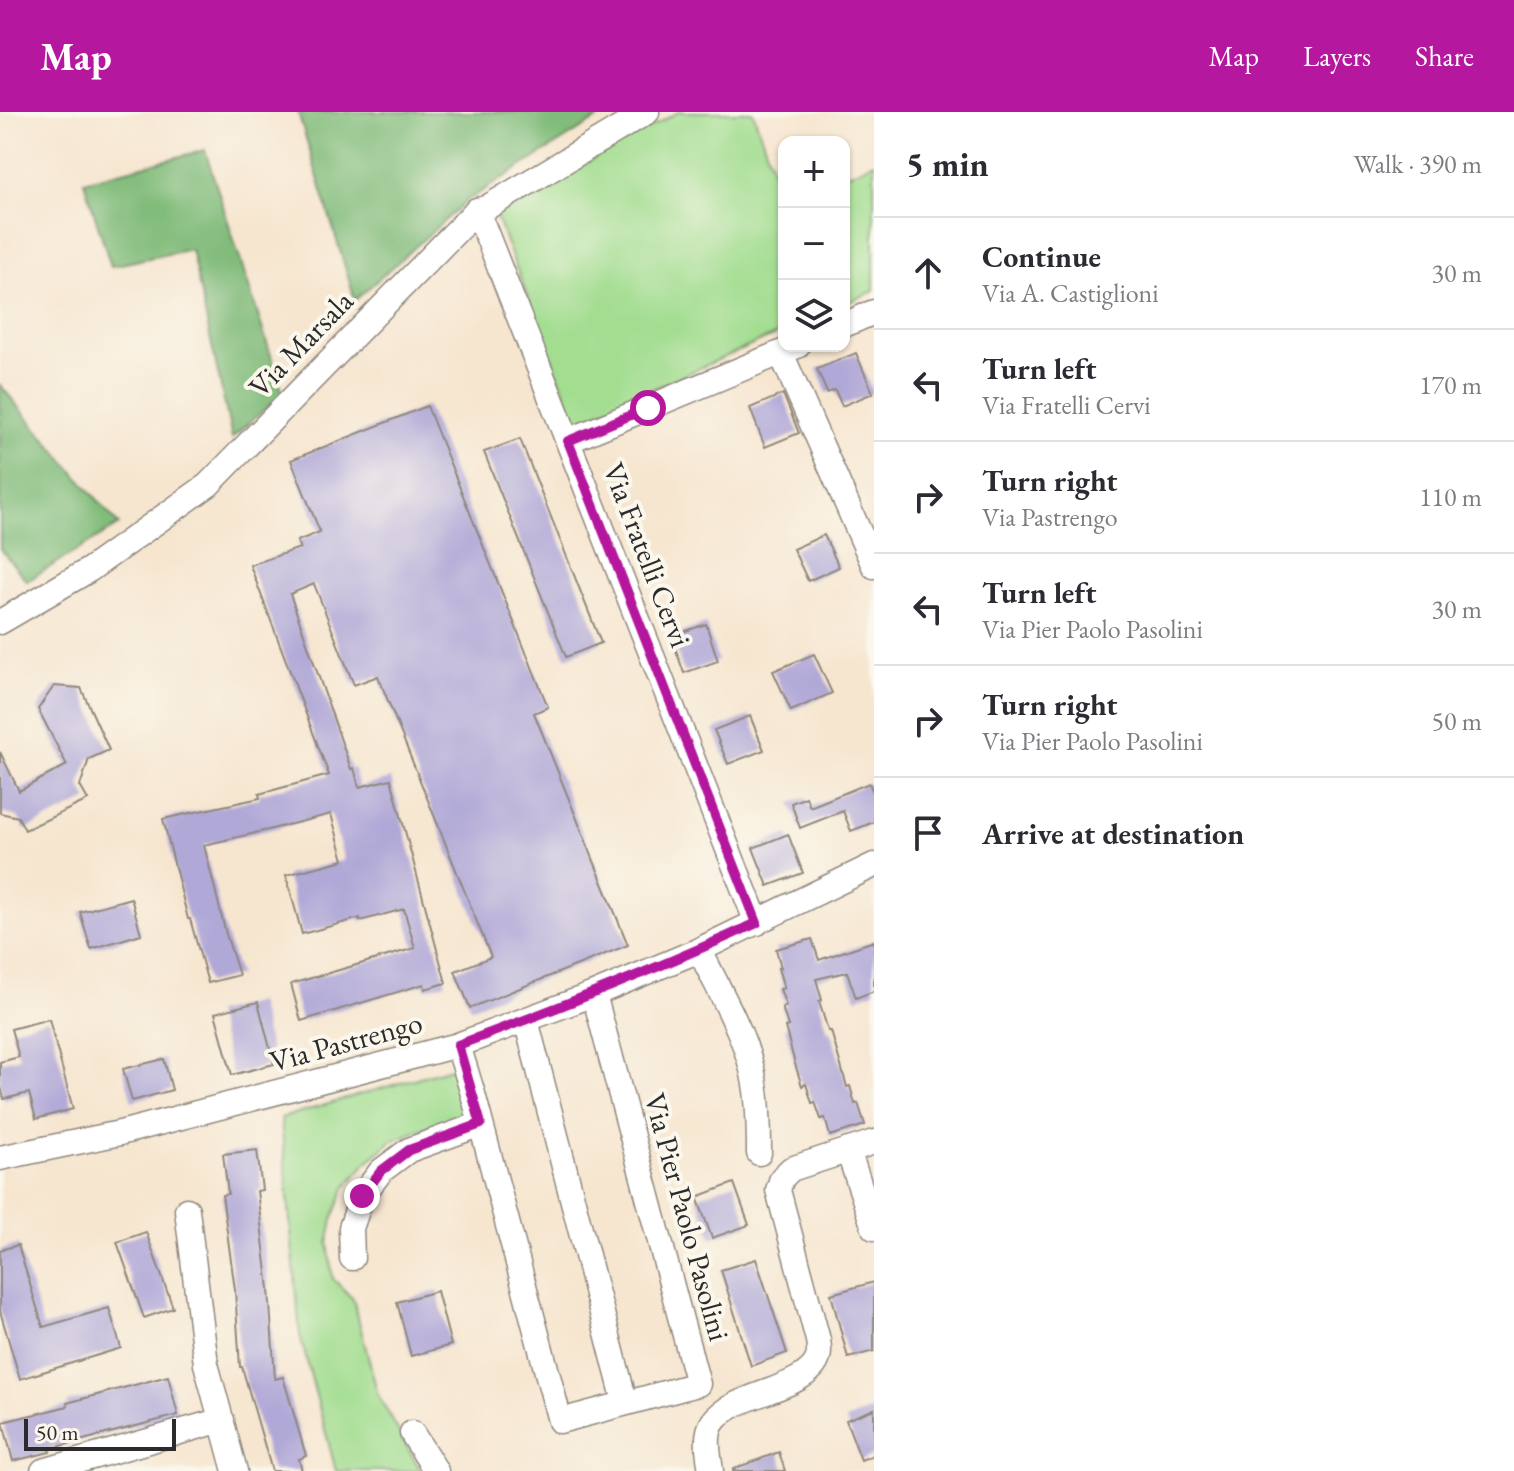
<!DOCTYPE html>
<html lang="en">
<head>
<meta charset="utf-8">
<style>
	body { margin:0; font-family:"EB Garamond",serif; background:#f2f2f3; color:#2b2b33 }
	.controls { position:absolute; right:24px; top:24px; display:grid; overflow:hidden; border-radius:16px; box-shadow:0 2px 6px #0004 }
	.controls button { width:72px; height:72px; display:grid; place-items:center; padding:0; border:0; border-bottom:2px solid #e1e1e2; background:#fff; color:#2b2b33; font:40px sans-serif }
	.scale { position:absolute; left:24px; bottom:20px; width:152px; box-sizing:border-box; padding-left:8px; border:4px solid #2b2b2b; border-top:0; font-size:22px; line-height:28px; white-space:nowrap; color:#2b2b2b; -webkit-text-stroke:6px #fbf7ec; paint-order:stroke }
	.stop { position:absolute; width:24px; height:24px; margin:-18px; border:6px solid #b5179e; border-radius:50%; background:#fff }
	.stop.end { background:#b5179e; border-color:#fff; box-shadow:0 2px 8px #0008 }
	.list { margin:0; padding:0; list-style:none }
	h2 { display:flex; justify-content:space-between; align-items:center; height:104px; margin:0; padding:0 32px; font-size:34px }
	h2 small { font-size:26px; font-weight:400; color:#7c7c81 }
	.list li { display:grid; grid-template-columns:52px 1fr auto; gap:24px; align-items:center; box-sizing:border-box; height:112px; padding:0 32px; border-top:2px solid #e1e1e2 }
	.list b { display:block; font-size:30px; white-space:nowrap }
	.list p { margin:0; font-size:26px; white-space:nowrap; color:#7c7c81 }
	.list em { font-size:26px; font-style:normal; color:#7c7c81 }
	.icon { flex:none; width:44px; height:44px; fill:none; stroke:currentColor; stroke-width:2; stroke-linecap:round; stroke-linejoin:round }
	.map { position:relative; flex:none; width:874px; height:1359px; overflow:hidden }
	header { display:flex; align-items:center; gap:48px; box-sizing:border-box; height:112px; padding:0 40px; background:#b5179e; color:#fff }
	header strong { font-size:38px }
	nav { display:flex; gap:44px; margin-inline-start:auto; font-size:28px }
	main { display:flex }
	aside { flex:1; background:#fff }
	.map>svg:first-child { display:block }
</style>
</head>
<body>
<header>
<strong>Map</strong>
<nav><a>Map</a><a>Layers</a><a>Share</a></nav>
</header>
<main>
<div class="map">
<svg width="874" height="1359" viewBox="0 0 874 1359">
	<rect width="100%" height="100%" fill="#fbf7ec"/>
	<filter id="ink" filterUnits="userSpaceOnUse"><feTurbulence type="fractalNoise" baseFrequency=".0125" numOctaves="2"/><feDisplacementMap in="SourceGraphic" scale="16" xChannelSelector="R" yChannelSelector="G"/><feConvolveMatrix kernelMatrix="1 2 1 2 8 2 1 2 1" color-interpolation-filters="sRGB"/></filter>
	<filter id="wash" filterUnits="userSpaceOnUse"><feTurbulence type="fractalNoise" baseFrequency=".006" numOctaves="4" result="noise"/><feDisplacementMap in="SourceGraphic" scale="32" xChannelSelector="R" yChannelSelector="G"/><feGaussianBlur stdDeviation="1.8" result="paint"/><feColorMatrix in="noise" values="0 0 0 0 0 0 0 0 0 0 0 0 0 0 0 0 0 1.4 0 .05"/><feComposite in="paint" operator="in"/></filter>
	<g filter="url(#wash)">
		<rect width="100%" height="100%" fill="#f6e6d0"/>
		<path fill="#a2dd90" stroke="#66845e" stroke-width="2" d="M678 0H753L784 90V219L577 310 495 102Z
			M874 50V179L844 192V64Z
			M454 955 466 1003 424 1016 391 1029 366 1051 345 1076 334 1104 328 1131 333 1167 353 1187 378 1283 421 1359H336L300 1223 281 1006Z"/>
		<path fill="#81bc7a" stroke="#567452" stroke-width="2" d="M298 0H608L468 88 355 188Z
			M205 38 283 281 232 326 191 137 111 154 84 69Z
			M0 273 119 413 27 469 0 437Z"/>
		<g id="blocks">
			<path fill="#b0a8d7" d="M856 241 873 281 842 294 835 278 827 281 817 257Z
				M783 282 799 321 765 335 750 296Z
				M427 294 548 595 534 601 628 833 470 896 455 859 491 845 378 564 354 573 314 472 290 482 351 657 354 656 359 675 391 667 446 871 425 877 424 872 301 909 291 872 415 836 404 797 360 809V806L302 822 286 763 344 748 331 702 268 718 204 733 226 822 239 863 208 871 190 807H188L163 707 260 686 259 682 329 663 250 453 300 436 297 429 320 420 291 348Z
				M520 327 601 531 566 545 484 340Z
				M824 423 839 455 808 469 793 437Z
				M706 512 718 549 684 561 671 524Z
				M814 542 832 581 791 599 773 559Z
				M54 574 81 576 109 638 89 647 80 674 88 688 25 718 18 705 0 701V640L19 679 67 653 38 597Z
				M750 604 764 638 728 652 714 618Z
				M869 671 874 682V710L851 719 843 699 800 716 791 691 806 685 810 695Z
				M788 722 803 761 768 774 753 736Z
				M131 786 141 822 91 837 80 800Z
				M812 827 819 848 874 829V879L856 886 847 860 816 867 822 888 819 889 828 919H831L847 975 850 974 855 992 858 991 865 1013 830 1024 825 1006 821 1007 815 990 812 991 806 972 802 974 795 952 785 915 788 914 782 895 786 894 780 877 784 876 778 856H781L776 837Z
				M258 890 274 952 232 963 215 901Z
				M49 907 73 997 36 1007 29 981 4 987 0 972V950L19 945 11 917Z
				M164 947 172 978 132 989 123 957Z
				M257 1038 262 1078 257 1079 269 1177 275 1267 283 1265 306 1344 299 1347 302 1359H272L242 1255H240L235 1178 222 1083 228 1082 223 1042Z
				M734 1071 749 1113 712 1126 697 1085Z
				M146 1120 173 1196 144 1206 117 1130Z
				M18 1133 43 1215 109 1196 121 1236 20 1267 0 1199V1138Z
				M756 1147 787 1241 751 1254 721 1158Z
				M874 1170V1239L848 1246 831 1182Z
				M437 1179 451 1233 411 1244 397 1190Z
				M168 1264 178 1303 49 1337 50 1340 13 1349 3 1310 68 1294 67 1291Z
				M874 1297V1343L861 1348 846 1308Z
				M779 1340 785 1359H733V1357Z"/>
		</g>
	</g>
	<g filter="url(#ink)">
		<use href="#blocks" fill-opacity="0" stroke="#90887e" stroke-width="2"/>
		<g fill="none" stroke-linecap="round" stroke-linejoin="round">
			<g stroke="#90887e" stroke-width="27">
				<path id="street" d="M477 98 757 811
					M844 213 874 200
					M781 241 874 454
					M568 329 797 234
					M0 510 89 458 208 373 477 98 486 96 647 0
					M697 839 705 849C724 888 748 928 755 972 759 994 759 1018 759 1041
					M526 908 625 1290
					M458 933 473 982 560 1309 698 1272 594 882
					M848 1038 874 1116
					M0 1046 120 1021 458 933 594 882 697 839 874 753
					M187 1098 206 1252 235 1359
					M352 1146 351 1116 362 1084 381 1059 409 1038 481 1012
					M412 1321 436 1359
					M43 1359 222 1308
					M711 1359C709 1344 704 1323 713 1310 732 1281 808 1278 818 1246 820 1240 819 1234 818 1228L778 1078 782 1066 791 1057 874 1030"/>
			</g>
			<use href="#street" stroke="#fff" stroke-width="24"/>
		</g>
	</g>
	<g fill="none" stroke-linecap="round" stroke-linejoin="round" filter="url(#ink)">
		<path stroke="#b5179e" stroke-width="10" d="M362 1084 381 1059 409 1038 481 1012 458 933C559 896 659 856 757 811L568 329 648 296"/>
	</g>
	<g text-anchor="middle" stroke-width="8" stroke-linejoin="round" paint-order="stroke">
		<g font-size="30" fill="#2b2b2b" stroke="#fbf7ec">
			<text transform="translate(301 232) rotate(-46)" y="10">Via Marsala</text>
			<text transform="translate(647 443) rotate(69)" y="10">Via Fratelli Cervi</text>
			<text transform="translate(346 930) rotate(-15)" y="10">Via Pastrengo</text>
			<text transform="translate(687 1105) rotate(75)" y="10">Via Pier Paolo Pasolini</text>
		</g>
	</g>
</svg>
<div class="controls">
<button>+</button>
<button>−</button>
<button><svg class="icon" aria-label="layers" viewBox="0 0 24 24"><path d="M12 4l9 5-9 5-9-5zM3 14l9 5 9-5"/></svg></button>
</div>
<div class="scale">50 m</div>
<div class="stop" style="left:648px;top:296px"></div>
<div class="stop end" style="left:362px;top:1084px"></div>
</div>
<aside>
<h2>5 min<small>Walk · 390 m</small></h2>
<ul class="list">
<li><svg class="icon" aria-label="ahead" viewBox="0 0 24 24"><path d="M12 20V5M6 11l6-6 6 6"/></svg><div><b>Continue</b><p>Via A. Castiglioni</p></div><em>30 m</em></li>
<li><svg class="icon" aria-label="left" viewBox="0 0 24 24"><path d="M17 20v-9H6M10 6l-5 5 5 5"/></svg><div><b>Turn left</b><p>Via Fratelli Cervi</p></div><em>170 m</em></li>
<li><svg class="icon" aria-label="right" viewBox="0 0 24 24"><path d="M7 20v-9h11M14 6l5 5-5 5"/></svg><div><b>Turn right</b><p>Via Pastrengo</p></div><em>110 m</em></li>
<li><svg class="icon" aria-label="left" viewBox="0 0 24 24"><path d="M17 20v-9H6M10 6l-5 5 5 5"/></svg><div><b>Turn left</b><p>Via Pier Paolo Pasolini</p></div><em>30 m</em></li>
<li><svg class="icon" aria-label="right" viewBox="0 0 24 24"><path d="M7 20v-9h11M14 6l5 5-5 5"/></svg><div><b>Turn right</b><p>Via Pier Paolo Pasolini</p></div><em>50 m</em></li>
<li><svg class="icon" aria-label="arrive" viewBox="0 0 24 24"><path d="M6 21V4h12l-3 4 3 4H6"/></svg><div><b>Arrive at destination</b></div></li>
</ul>
</aside>
</main>
</body>
</html>
